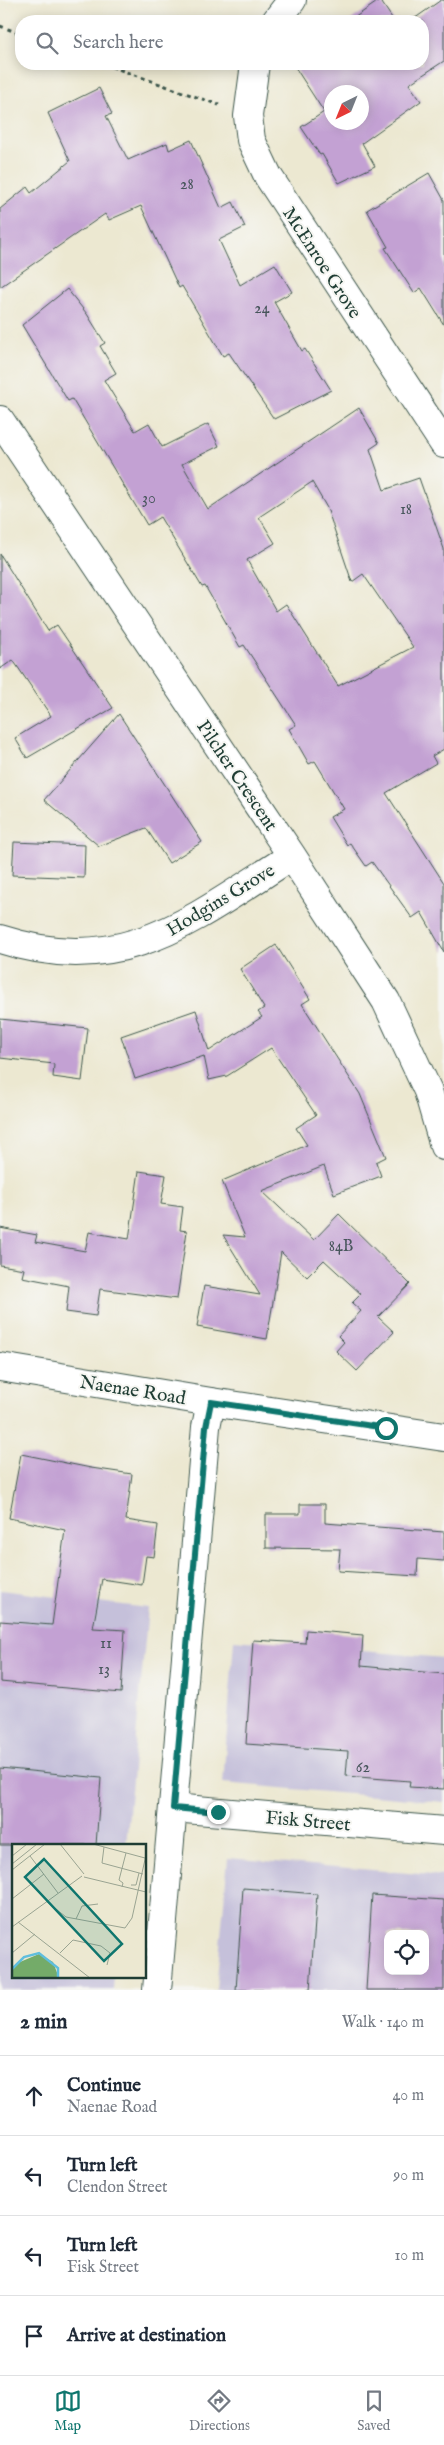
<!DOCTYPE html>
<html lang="en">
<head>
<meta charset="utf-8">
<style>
	body { margin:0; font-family:"IM FELL English",serif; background:#f2f2f3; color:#1f2937 }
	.controls { position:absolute; right:15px; bottom:15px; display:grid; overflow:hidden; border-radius:10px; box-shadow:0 2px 12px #0003 }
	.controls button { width:45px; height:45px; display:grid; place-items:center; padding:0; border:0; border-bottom:1px solid #e0e1e3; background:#fff; color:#1f2937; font:25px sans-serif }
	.compass { position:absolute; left:324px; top:85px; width:45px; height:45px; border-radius:50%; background:#fff; box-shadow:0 2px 12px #0003; rotate:223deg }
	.stop { position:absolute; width:15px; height:15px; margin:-11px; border:4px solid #0f766e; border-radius:50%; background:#fff }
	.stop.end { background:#0f766e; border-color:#fff; box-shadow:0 1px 5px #0008 }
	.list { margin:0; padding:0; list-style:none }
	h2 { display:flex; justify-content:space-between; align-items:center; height:65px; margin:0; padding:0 20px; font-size:21px }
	h2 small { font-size:16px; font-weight:400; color:#747a83 }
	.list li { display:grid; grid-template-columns:32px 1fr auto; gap:15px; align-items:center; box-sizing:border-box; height:80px; padding:0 20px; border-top:1px solid #e0e1e3 }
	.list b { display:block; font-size:19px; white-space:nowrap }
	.list p { margin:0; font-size:16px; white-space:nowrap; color:#747a83 }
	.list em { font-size:16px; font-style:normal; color:#747a83 }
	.icon { flex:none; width:28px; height:28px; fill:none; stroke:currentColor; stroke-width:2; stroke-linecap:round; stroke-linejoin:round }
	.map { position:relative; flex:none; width:444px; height:1990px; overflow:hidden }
	.search { position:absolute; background:#fff; box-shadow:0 2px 12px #0003; left:15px; right:15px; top:15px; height:55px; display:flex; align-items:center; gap:12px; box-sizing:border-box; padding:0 18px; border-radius:20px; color:#747a83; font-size:19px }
	.sheet { height:385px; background:#fff }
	nav { display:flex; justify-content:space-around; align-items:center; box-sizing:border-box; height:70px; border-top:1px solid #e0e1e3; background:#fff; font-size:14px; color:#747a83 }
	nav a { display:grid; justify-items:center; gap:2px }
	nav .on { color:#0f766e }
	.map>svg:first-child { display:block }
</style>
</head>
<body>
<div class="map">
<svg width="444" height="1990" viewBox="0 0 444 1990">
	<rect width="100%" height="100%" fill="#f6f6f2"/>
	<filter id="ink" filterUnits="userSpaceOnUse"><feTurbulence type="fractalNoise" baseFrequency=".02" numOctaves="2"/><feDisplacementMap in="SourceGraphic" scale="10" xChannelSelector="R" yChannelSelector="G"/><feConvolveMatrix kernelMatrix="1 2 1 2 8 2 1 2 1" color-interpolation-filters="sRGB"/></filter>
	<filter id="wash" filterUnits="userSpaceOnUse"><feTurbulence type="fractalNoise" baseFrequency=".0096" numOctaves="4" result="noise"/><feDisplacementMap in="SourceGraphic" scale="20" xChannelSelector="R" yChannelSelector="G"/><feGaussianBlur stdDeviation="1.12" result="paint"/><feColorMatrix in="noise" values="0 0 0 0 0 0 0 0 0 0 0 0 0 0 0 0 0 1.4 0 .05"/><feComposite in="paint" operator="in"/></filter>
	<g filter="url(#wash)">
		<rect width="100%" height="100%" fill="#ece8d1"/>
		<path fill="#c5c0da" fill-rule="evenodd" d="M0 1590 148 1608 126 1845H14V1976H114L113 1990H0Z
			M234 1640 444 1658V1802L223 1783Z
			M228 1858 444 1876V1990H216ZM388 1934H425V1971H388Z"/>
		<g id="blocks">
			<path fill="#c3a1d3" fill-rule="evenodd" d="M380 0 394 21H352L351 20Z
				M441 0H444V61L409 84 421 101 362 143 375 166 339 183 322 154 320 155 301 127 324 112 293 64H423V21H411ZM332 92H362V122H332Z
				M99 88 112 114 106 116 128 160 167 143 169 150 191 140 221 208 233 202 245 227 219 240 240 285 275 264 292 292 274 302 302 351 305 349 331 390 274 419 229 353 223 356 182 286 179 288 141 206 109 220 105 214 0 287V209L27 187 31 193 70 161 48 113Z
				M429 173 444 200V325L421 288 414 293 385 248 388 247 367 210Z
				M67 289 87 314 105 343 100 346 116 373 104 380 135 431 149 423 162 447 208 424 219 446 182 464 208 509 359 408 379 443 370 449 384 490 419 478 444 549V749L432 756 436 763 386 793 444 883V952L421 912 412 918 372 862 366 866 350 843 347 845 330 817 344 809 315 761 309 764 289 729 296 725 244 645 240 647 205 586 202 587 160 517 147 525 72 399 68 401 22 325ZM312 482 327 508 352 582 363 574 413 647 338 686 286 604 276 611 247 560 275 543 259 517Z
				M0 554 48 631 57 625 113 708 27 758 15 738 51 716 13 660 0 669Z
				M119 714 202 842 169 863 146 828 99 846 44 800Z
				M14 842 85 845 84 878 12 875Z
				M276 945 310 999 302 1004 360 1094 386 1157 376 1162 381 1176 334 1194 324 1166 262 1191 314 1240 339 1214 410 1284 378 1317 394 1332 357 1371 336 1351 344 1342 338 1336 361 1311 352 1303 361 1294 324 1260 307 1277 281 1252 267 1339 197 1327 204 1286 260 1295 223 1235 245 1237 222 1181 307 1145 296 1128 316 1115 271 1048 227 1076 209 1080 204 1056 135 1079 121 1036 196 1010 209 1051 262 1017 258 1012 264 1008 240 969Z
				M0 1019 88 1028 82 1081 53 1077 54 1064 0 1058Z
				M139 1171 166 1175 161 1204 183 1207 180 1230 187 1231 177 1299 100 1289 96 1316 66 1312 69 1286 22 1277 24 1269 0 1265V1228L37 1235 35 1242 85 1251 89 1232 129 1239Z
				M21 1454 91 1468 132 1474 126 1520 158 1525 154 1557 146 1556 142 1585 102 1579 93 1628 125 1630 121 1693 0 1682V1621L52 1625 65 1530 9 1518Z
				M300 1504H325V1523L444 1532V1561L418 1559 417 1576 338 1571 340 1549 266 1548V1514H300Z
				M306 1630 363 1635 361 1666 444 1674V1789L409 1787 410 1781 346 1776 348 1751 246 1744 253 1640 305 1643Z
				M0 1768 101 1778 96 1845H0Z
				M243 1888 317 1894 310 1990H236Z
				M372 1895 444 1900V1990H366ZM388 1934H425V1971H388Z"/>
		</g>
	</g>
	<g filter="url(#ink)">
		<use href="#blocks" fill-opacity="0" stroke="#3e574c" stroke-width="1"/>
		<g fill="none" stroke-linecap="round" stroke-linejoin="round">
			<g stroke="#3e574c" stroke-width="30">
				<path id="minor" d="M276 21 292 0
					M255 64 248 116 251 140 268 176 444 444
					M0 420 292 856 386 1001 428 1091 444 1146
					M0 939C125 979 192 919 292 856
					M173 1808 444 1831
					M157 1990 206 1427 211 1402"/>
			</g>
			<g stroke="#3e574c" stroke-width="30">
				<path id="major" d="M0 1367 211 1402 444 1437"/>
			</g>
			<path stroke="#3e574c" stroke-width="3" stroke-dasharray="4 4" stroke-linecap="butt" d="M0 26 21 34
				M104 64 219 105"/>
			<use href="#minor" stroke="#fff" stroke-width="28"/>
			<use href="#major" stroke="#fff" stroke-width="28"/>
		</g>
	</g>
	<g fill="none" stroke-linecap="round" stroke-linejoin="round" filter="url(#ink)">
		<path stroke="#0f766e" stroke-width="6" d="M218 1812 173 1808 206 1427 211 1402 386 1428"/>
	</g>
	<g text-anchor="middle" stroke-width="4" stroke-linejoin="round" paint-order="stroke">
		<g font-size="16" fill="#48565c">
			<text x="187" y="189">28</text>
			<text x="262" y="313">24</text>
			<text x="149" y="503">30</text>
			<text x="406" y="514">18</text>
			<text x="341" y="1251">84B</text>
			<text x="106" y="1648">11</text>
			<text x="104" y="1674">13</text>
			<text x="363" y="1772">62</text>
		</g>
		<g font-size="19" fill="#1f3d34" stroke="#f6f6f2">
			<text transform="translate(323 262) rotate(57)" y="7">McEnroe Grove</text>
			<text transform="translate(238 775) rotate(56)" y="7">Pilcher Crescent</text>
			<text transform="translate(220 899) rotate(-31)" y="7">Hodgins Grove</text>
			<text transform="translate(133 1389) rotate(9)" y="7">Naenae Road</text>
			<text transform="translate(308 1820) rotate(5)" y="7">Fisk Street</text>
		</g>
	</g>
	<g transform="translate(12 1844)">
		<rect width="134" height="134" fill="#ece8d1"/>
		<path d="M27 110 41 118 47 134H0V125L8 118Z" fill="#74ab69"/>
		<path fill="none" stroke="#5fbedd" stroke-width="2.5" d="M0 125 12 113 27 109 46 124V134"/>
		<path fill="none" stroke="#9aa492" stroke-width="1" d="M48 0 72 30M81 0 133 14M92 3 90 19 131 30M0 12 15 0M18 12 46 49M0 20 25 0M0 26 33 0M72 33 134 48M119 41H124L127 29M110 43 111 39 107 36 114 9M0 55 32 30M34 57 54 73 113 84 120 74 134 11M64 75 70 62 86 60M6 78 78 134M0 83 70 32M0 109 23 90M48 109 61 96 89 102 98 109 95 121"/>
		<path fill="#0f766e" fill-opacity="0.15" stroke="#0f766e" stroke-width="2.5" d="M32 15 110 100 92 117 13 33Z"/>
		<rect width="134" height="134" fill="none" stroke="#1f3d34" stroke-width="2.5"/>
	</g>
</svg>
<div class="controls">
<button><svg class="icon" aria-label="locate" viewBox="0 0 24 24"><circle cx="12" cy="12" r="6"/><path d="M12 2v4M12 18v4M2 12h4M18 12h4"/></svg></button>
</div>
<svg class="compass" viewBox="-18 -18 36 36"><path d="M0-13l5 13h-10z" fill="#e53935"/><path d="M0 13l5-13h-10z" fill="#747a83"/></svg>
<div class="stop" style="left:386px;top:1428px"></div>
<div class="stop end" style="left:218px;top:1812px"></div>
<div class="search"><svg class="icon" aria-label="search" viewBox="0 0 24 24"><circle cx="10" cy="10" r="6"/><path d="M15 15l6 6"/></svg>Search here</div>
</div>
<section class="sheet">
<h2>2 min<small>Walk · 140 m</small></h2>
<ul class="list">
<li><svg class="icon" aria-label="ahead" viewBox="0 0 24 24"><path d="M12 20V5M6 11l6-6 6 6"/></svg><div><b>Continue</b><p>Naenae Road</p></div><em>40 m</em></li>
<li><svg class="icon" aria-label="left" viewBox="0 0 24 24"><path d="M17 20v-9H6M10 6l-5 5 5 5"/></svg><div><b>Turn left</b><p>Clendon Street</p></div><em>90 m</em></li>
<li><svg class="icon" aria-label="left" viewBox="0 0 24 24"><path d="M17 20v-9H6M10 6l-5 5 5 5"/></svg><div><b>Turn left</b><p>Fisk Street</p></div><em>10 m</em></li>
<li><svg class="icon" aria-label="arrive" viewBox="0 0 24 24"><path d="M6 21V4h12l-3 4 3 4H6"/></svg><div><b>Arrive at destination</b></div></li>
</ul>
</section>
<nav>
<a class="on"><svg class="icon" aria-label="map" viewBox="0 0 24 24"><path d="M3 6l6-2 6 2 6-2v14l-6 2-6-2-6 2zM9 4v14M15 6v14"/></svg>Map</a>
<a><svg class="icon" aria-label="directions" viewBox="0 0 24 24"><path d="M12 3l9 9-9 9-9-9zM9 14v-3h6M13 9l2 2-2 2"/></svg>Directions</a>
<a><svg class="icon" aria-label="saved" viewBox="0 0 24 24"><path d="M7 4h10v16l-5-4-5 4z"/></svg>Saved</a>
</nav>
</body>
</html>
